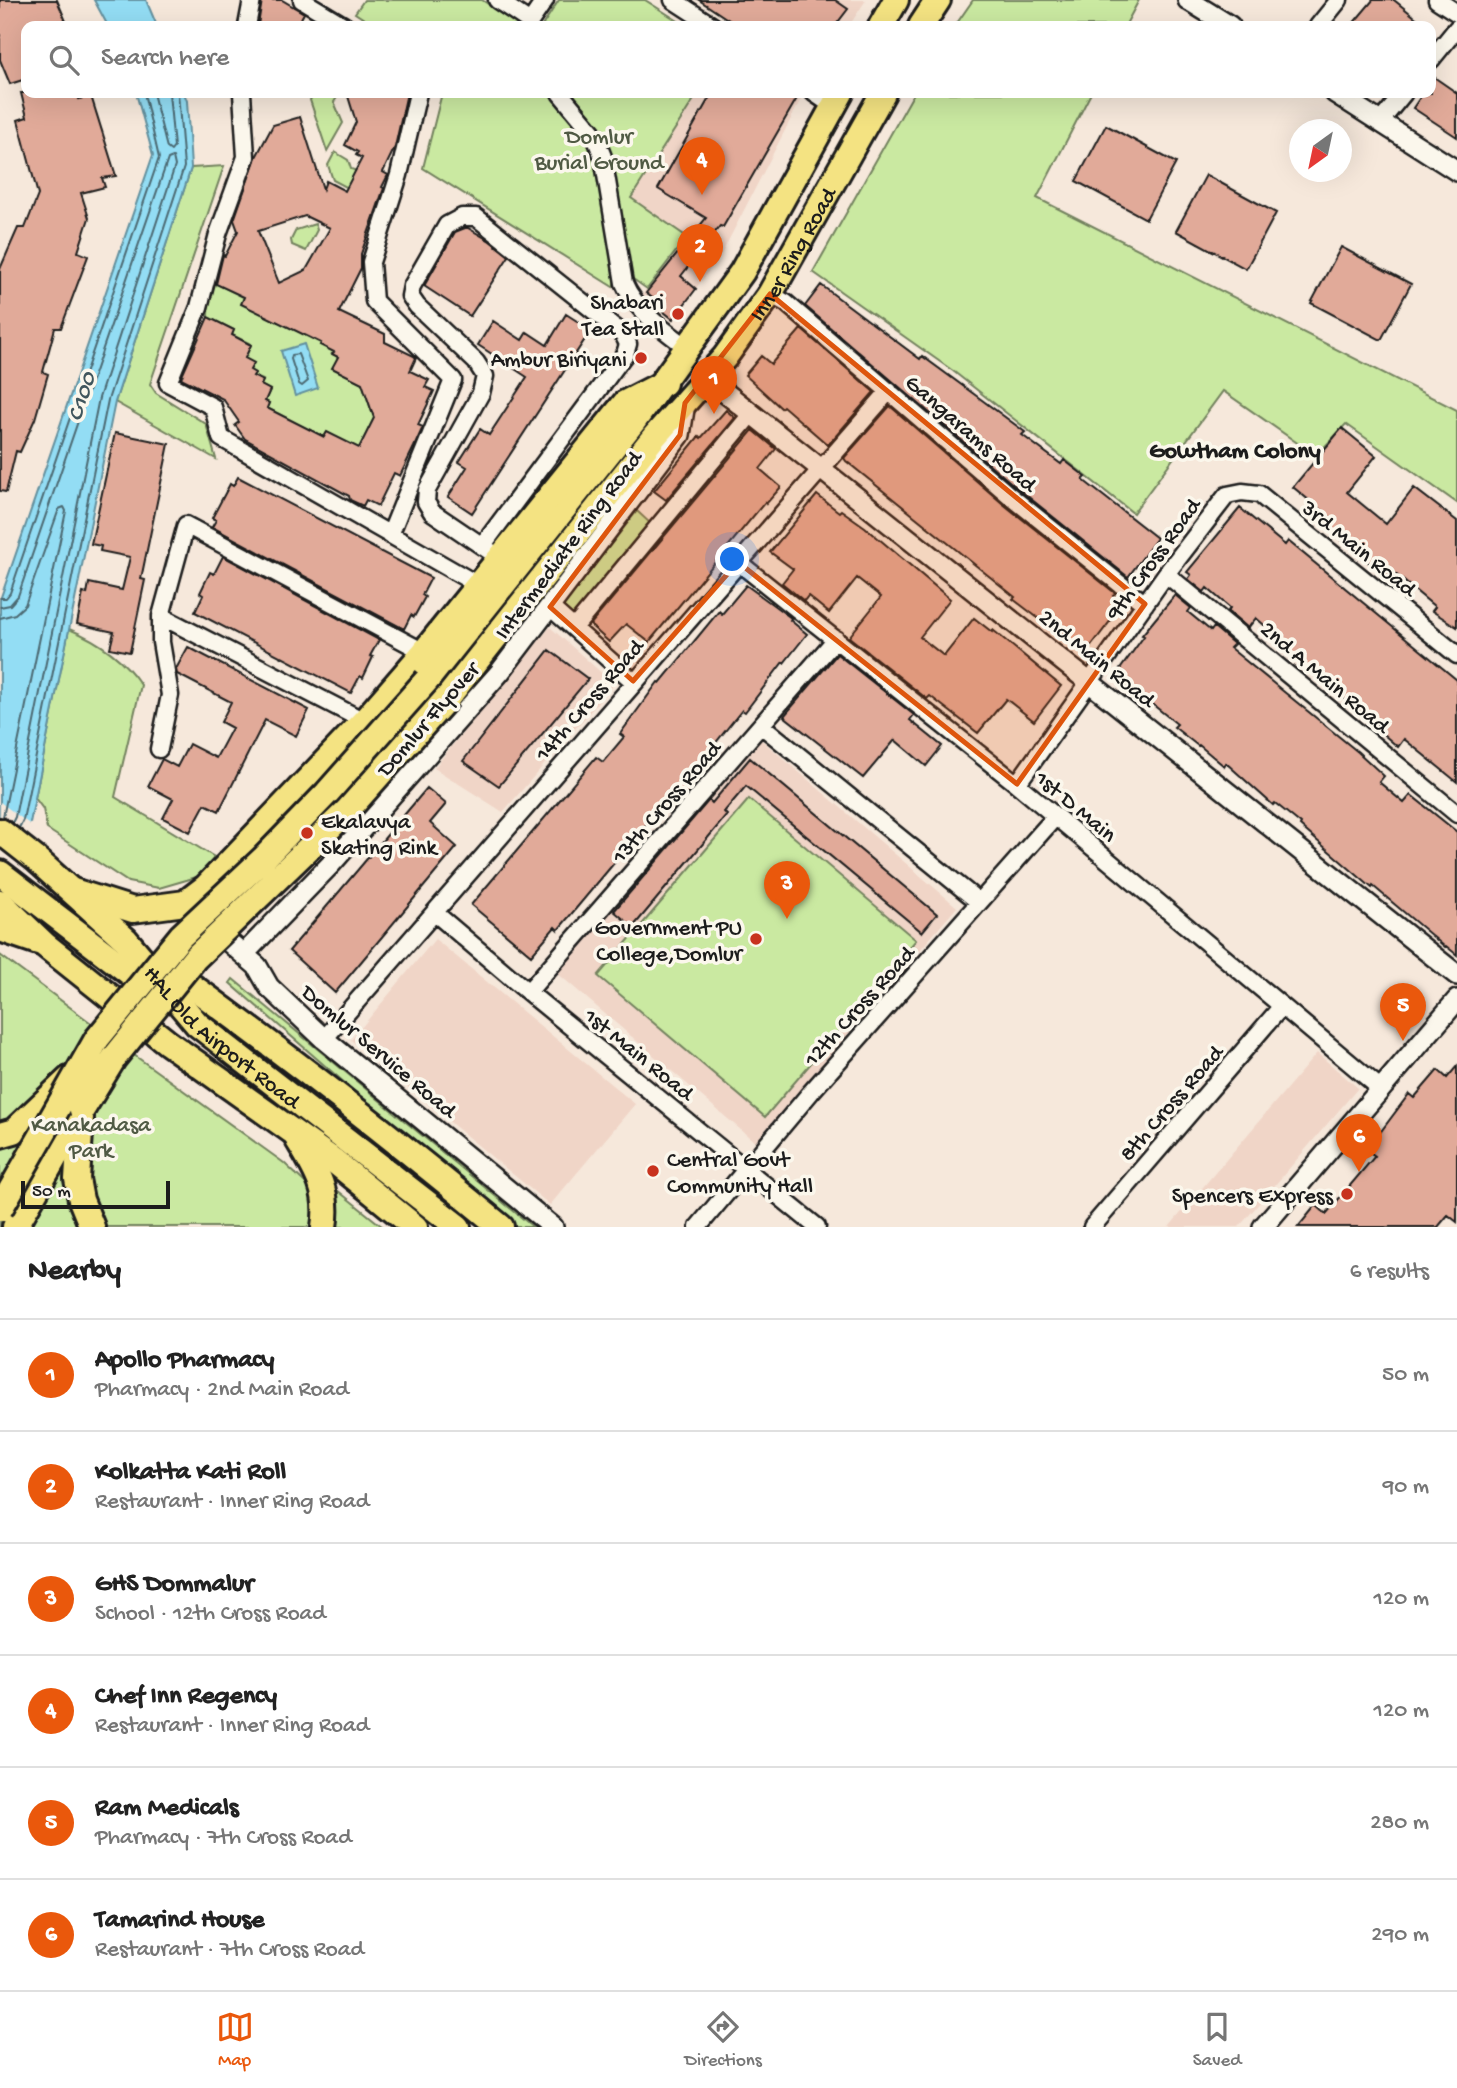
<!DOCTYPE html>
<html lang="en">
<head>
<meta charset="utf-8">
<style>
	body { margin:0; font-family:"Gochi Hand",sans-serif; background:#f2f2f2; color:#222 }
	.compass { position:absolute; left:1289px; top:119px; width:63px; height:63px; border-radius:50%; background:#fff; box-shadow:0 7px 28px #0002; rotate:213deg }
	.scale { position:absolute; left:21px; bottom:18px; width:149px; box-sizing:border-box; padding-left:7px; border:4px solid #1c1c1c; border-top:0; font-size:19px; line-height:24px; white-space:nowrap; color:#1c1c1c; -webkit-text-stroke:5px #fbf7ec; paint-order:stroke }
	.you { position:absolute; left:733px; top:560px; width:24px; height:24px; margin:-18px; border:5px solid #fff; border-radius:50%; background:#1a73e8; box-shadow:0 0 0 10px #1a73e833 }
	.badge { display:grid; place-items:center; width:46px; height:46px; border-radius:50%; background:#ea580c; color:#fff; font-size:23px; font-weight:700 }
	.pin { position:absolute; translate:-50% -58px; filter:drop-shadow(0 2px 4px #0008) }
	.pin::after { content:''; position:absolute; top:37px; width:24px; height:21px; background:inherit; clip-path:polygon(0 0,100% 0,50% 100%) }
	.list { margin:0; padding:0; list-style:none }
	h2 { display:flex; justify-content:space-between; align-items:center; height:91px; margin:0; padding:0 28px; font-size:30px }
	h2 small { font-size:23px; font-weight:400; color:#767676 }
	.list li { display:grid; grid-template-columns:46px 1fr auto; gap:21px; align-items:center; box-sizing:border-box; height:112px; padding:0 28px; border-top:2px solid #e0e0e0 }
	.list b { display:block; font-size:26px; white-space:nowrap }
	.list p { margin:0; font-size:23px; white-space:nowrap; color:#767676 }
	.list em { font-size:23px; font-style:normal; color:#767676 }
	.icon { flex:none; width:38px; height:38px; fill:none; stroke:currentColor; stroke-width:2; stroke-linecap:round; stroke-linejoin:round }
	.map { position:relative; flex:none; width:1457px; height:1227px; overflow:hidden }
	.search { position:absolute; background:#fff; box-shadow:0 7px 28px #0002; left:21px; right:21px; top:21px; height:77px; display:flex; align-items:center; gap:18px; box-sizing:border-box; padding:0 24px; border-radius:14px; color:#767676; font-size:26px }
	.sheet { height:763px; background:#fff }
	nav { display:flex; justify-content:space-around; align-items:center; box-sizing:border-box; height:98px; border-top:2px solid #e0e0e0; background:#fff; font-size:19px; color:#767676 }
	nav a { display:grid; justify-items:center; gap:4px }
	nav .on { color:#ea580c }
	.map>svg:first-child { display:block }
</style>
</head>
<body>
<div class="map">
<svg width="1457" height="1227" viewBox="0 0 1457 1227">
	<rect width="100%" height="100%" fill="#f6e8db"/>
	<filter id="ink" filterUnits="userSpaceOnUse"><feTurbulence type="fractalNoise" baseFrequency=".0143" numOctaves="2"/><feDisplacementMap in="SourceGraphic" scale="14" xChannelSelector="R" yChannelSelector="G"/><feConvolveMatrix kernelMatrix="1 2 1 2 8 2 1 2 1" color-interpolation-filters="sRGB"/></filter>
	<g filter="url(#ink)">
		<path fill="#f0d5c7" d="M772 0H866L849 26H754Z
			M698 93H791L801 99 722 253 672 321 642 295 687 237 631 198Z
			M550 627 614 684 503 812 434 768Z
			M758 737 957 907 755 1142 556 972Z
			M435 939 635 1104 550 1205 351 1040Z
			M1317 1053 1358 1088 1239 1227H1169Z"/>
		<path fill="#cae9a1" stroke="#73825e" stroke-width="2" d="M364 0H482L522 26H375L355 13Z
			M559 0H645L686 26H542Z
			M973 0H1139L1125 26H955Z
			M314 93H340L334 102 343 123 327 151 310 100Z
			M442 93H698L631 198 687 237 647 289 619 269 613 287 423 168Z
			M914 93H1091L1037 198 1457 410V503L1346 424 1316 456 1223 391 1133 513 953 371 813 272Z
			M335 152 348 160 351 169 357 171 348 188 333 180 328 165Z
			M224 166 150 384 156 393 206 424 216 459 115 402 191 168Z
			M315 224 317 230 306 251 292 245 291 240 296 230Z
			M209 280 318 334 334 352 333 354 338 357 333 368 361 380 372 412 378 410 358 450 327 432 324 437 267 408 269 403 265 401 270 390 261 385 263 380 253 376 255 373 250 370 253 363 239 356 247 354 251 344 232 335 234 330 208 317Z
			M637 511 651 524 575 620 562 607Z
			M69 629C99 641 123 658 141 685L115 797 216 858 200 876 159 888 128 882 47 829 43 809 35 798Z
			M749 799 916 940 765 1117 598 976Z
			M0 955 134 1055 284 1163 318 1195 315 1227H0Z
			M233 979 533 1227H488L408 1138 230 983Z
			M337 1190 383 1227H334Z"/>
		<path fill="#93ddf4" stroke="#63909e" stroke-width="2" d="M94 0H146L157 26H108Z
			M136 93H184L187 101 191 168 115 402 30 823 0 872V600L153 155Z
			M304 344 318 388 295 396 281 351Z"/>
		<path fill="#f6e8db" d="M0 802 32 826 0 875Z"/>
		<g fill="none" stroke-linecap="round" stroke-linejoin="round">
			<path stroke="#4c6972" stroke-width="2" d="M153 93 167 148 171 151 174 147 169 93
				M298 354 308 381 302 386 299 384 291 359 292 355Z
				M0 598H6L10 593 159 158 144 93
				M0 607 10 605 18 596 168 159 173 157 175 166 99 398 15 817 12 823
				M0 618 15 614 25 605 59 509 64 507 66 511 3 817
				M19 828 23 820 108 400 184 167 178 93"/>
		</g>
		<path fill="#e1aa99" stroke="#1c1c1c" stroke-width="2" fill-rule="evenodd" d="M0 0H57L68 26H26V79L10 84 0 60Z
			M262 0H282L304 13 297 26 258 25Z
			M699 0H835L848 9 835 26H738Z
			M1373 0H1394L1426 26H1351Z
			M1431 75 1457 93V137L1413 108 1423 93H1431Z
			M21 93H77L79 99 91 96 116 176 102 178 105 187 81 193 89 218 78 252 88 256 61 328H55L43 372 48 374 35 419 20 452 16 451 6 492 0 491V269L18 228H25L38 195 18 120 27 117Z
			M347 93H407L395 147 383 172 388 175 382 187 384 188 361 254V268L339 312 385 334V342L414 356 416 358 410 371 429 380 425 387 434 391 418 425 423 427 414 447 400 476 394 473 378 506 366 500 363 506 350 500 349 496 245 439 235 425 239 422 223 399 181 378 208 317 234 330 232 335 251 345 245 358 254 363 250 370 255 373 253 376 263 381 261 385 270 390 265 401 269 403 267 408 324 437 327 432 359 448 374 418 362 383 332 368 338 357 332 354 334 352 320 345 321 343 241 304 244 297 216 284 223 255 225 256 238 231 234 220 256 157 273 125 300 117 323 189 326 181 345 191 362 158 356 155 358 152 345 145 356 122ZM305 216 330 228 306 270 279 283 258 231Z
			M712 93H800L723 227 720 226 681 276 696 289 673 319 659 308 661 305 646 293 706 218 658 189Z
			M1106 125 1176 163 1146 219 1076 181Z
			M1206 175 1276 213 1246 269 1176 231Z
			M465 228H468L490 241 509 256 470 316 424 286 455 232Z
			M1341 247 1411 284 1381 340 1311 303Z
			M821 285 920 359 922 356 982 400 1025 432 1022 435 1061 464 1064 460 1086 477 1083 480 1157 538 1128 577 1016 487 805 306Z
			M566 314 591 330 472 513 448 497 467 467 459 462 480 429 489 435 527 377 478 345 493 321 522 340 527 332 547 345Z
			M801 329 874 392 828 445 783 406 781 408 745 375 761 356 771 364Z
			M890 406 1002 503 1115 593 1113 595 1124 603 1085 654 1013 599 1015 597 846 461 844 458Z
			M726 410 735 418 666 500 654 491 699 436 701 438Z
			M1342 428 1376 456 1347 492 1386 524 1414 488 1457 521V627L1432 611 1435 607 1394 573 1389 579 1326 527 1333 520 1293 487Z
			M753 430 776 449 760 469 781 487 766 504 765 502 649 642 626 624 609 642 590 625Z
			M115 433 169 444 141 579 145 580 130 652 110 648 114 632 77 624 83 593 87 594 89 583 122 590 130 557 100 551 101 546 91 544Z
			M238 477 431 578 422 595 425 597 414 617 411 615 404 629 212 527 216 520 212 518 230 484 233 486Z
			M817 495 839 512 841 510 865 527 950 599 920 637 944 656 974 618 992 632 993 630 1061 686 1034 721 1006 699 978 733 930 696 927 699 849 637 881 597 857 578 829 613 808 596 804 601 782 583 793 569 770 552Z
			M1240 508 1285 545 1288 541 1457 680V782L1404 739 1398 747 1377 729 1379 727 1275 643 1279 638 1256 618 1248 628 1228 611 1230 608 1207 588 1204 592 1188 579 1191 575 1187 572Z
			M223 556 379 640 370 656 373 657 363 678 360 676 351 693 195 612 203 595 200 593 210 572 214 574Z
			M746 585 791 618 790 620 807 634 784 663 783 662 745 712 742 710 686 780 693 787 670 814 661 807 558 930 555 927 531 955 471 905 596 757 603 762 624 737 620 734 658 682 660 683 719 611 722 614Z
			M1175 595 1191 608 1188 612 1211 631 1214 627 1234 644 1230 648 1358 752 1384 776 1379 782 1404 803 1411 795 1457 832V955L1446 946 1445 947 1373 886 1372 888 1300 826 1301 824 1275 803 1273 805 1226 763 1224 766 1199 745 1198 746 1174 727 1177 724 1116 675 1144 636 1142 635Z
			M188 647 309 710 296 736 265 720 219 811 205 804 190 832 163 818 173 799 148 786 162 759 177 767 189 744 216 758 232 728 221 722 231 702 177 674 176 669Z
			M549 650 588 679 499 786 463 761Z
			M837 654 914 715 910 720 942 746 926 766 895 740 863 778 784 716Z
			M750 758 937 914 922 932 746 786 724 812 727 815 633 927 614 911 709 800 712 803Z
			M427 788 446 804 430 823 457 847 335 993 289 951Z
			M1457 1066V1222L1448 1215 1438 1227H1298L1316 1205 1326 1214 1375 1156 1367 1150 1409 1094 1414 1098 1438 1070 1447 1078Z"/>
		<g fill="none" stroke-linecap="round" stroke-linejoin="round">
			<g stroke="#1c1c1c" stroke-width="21">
				<path id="minor" d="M302 0 345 26
					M497 0 530 22 545 0
					M673 0 713 26
					M1437 0 1457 13
					M247 26 252 0
					M1318 26 1339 0
					M1431 60 1457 28
					M242 93 246 157 218 234 199 307 168 383 213 407 221 438 478 585
					M560 93 594 134 603 157 624 283C635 310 664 330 688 348
					M814 93 833 106
					M1380 122 1404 93
					M770 294 786 303 1009 495 1145 604
					M390 535 453 380 374 301 371 262 399 175 418 93
					M483 545 625 354 628 344 623 334 476 217H462L447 225 412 286 410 296 417 306 476 362 485 376 481 393 427 490 426 502 432 512 500 558
					M738 562 1017 784 1381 1089
					M1166 574 1457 814
					M550 607 633 681
					M161 616 364 721
					M574 628 752 413
					M761 725 979 902
					M159 749 170 695 161 642V616L186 525 424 652
					M1017 784 1166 574 1227 495 1242 492 1259 494 1457 655
					M435 913 528 992 817 1227
					M528 992 836 639
					M324 1039 889 391
					M698 1227 811 1092 1056 816
					M1092 1227 1282 1006"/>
			</g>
			<g stroke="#1c1c1c" stroke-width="24">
				<path id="tertiary" d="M1188 0 1230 26
					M1335 93 1457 171
					M708 379 1457 975
					M209 925 257 966 269 987 324 1039 553 1227
					M244 954 331 864 500 672 680 435 685 403
					M1263 1227 1457 1000"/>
			</g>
			<g stroke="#1c1c1c" stroke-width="30">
				<g id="primary">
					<path d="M881 26 896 0"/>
					<path d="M921 26 938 0"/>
					<path d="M427 680 634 421 742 272 841 93"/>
					<path id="s1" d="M448 697 654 437 725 357 770 294 883 93"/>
					<path id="s2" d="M0 831 37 860 126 940 197 1024 458 1227"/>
					<path d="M0 873 160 996"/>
					<path d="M73 891 133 910 185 903 206 887 364 721 424 652 625 403 664 383"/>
					<path d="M0 902 45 945 168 1043 334 1161 415 1227"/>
					<path d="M0 929 38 942"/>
					<path d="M164 966C280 1049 391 1136 501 1227"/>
					<path d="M81 1117 77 1179 81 1200 92 1227"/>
					<path d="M0 1135 14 1131 69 1079"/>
					<path d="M298 1140C316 1170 330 1191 324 1227"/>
					<path d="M15 1227 82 1110"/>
				</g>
			</g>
			<use href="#minor" stroke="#fbf7ec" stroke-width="16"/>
			<use href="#tertiary" stroke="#fbf7ec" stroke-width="19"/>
			<use href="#primary" stroke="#f4e382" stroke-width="24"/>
			<g stroke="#1c1c1c" stroke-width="30" stroke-linecap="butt">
				<path id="primary-bridge" d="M82 1110 114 1058 195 958 347 811 448 697
					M0 1209 97 1039 181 936 263 859 327 793 427 680"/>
			</g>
			<use href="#primary-bridge" stroke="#f4e382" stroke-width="24"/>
		</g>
	</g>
	<path fill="#de560d" fill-opacity="0.2" stroke="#de560d" stroke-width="5" stroke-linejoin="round" d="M770 294 1145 604 1017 784 738 562 633 681 550 607 680 435 685 403Z"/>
	<g fill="#c8321e" stroke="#fbf7ec" stroke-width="2.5">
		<circle cx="678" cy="314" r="7"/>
		<circle cx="641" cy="358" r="7"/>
		<circle cx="307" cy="833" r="7"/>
		<circle cx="756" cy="939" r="7"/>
		<circle cx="653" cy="1171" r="7"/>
		<circle cx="1347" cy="1194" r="7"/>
	</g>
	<g text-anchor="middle" stroke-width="7" stroke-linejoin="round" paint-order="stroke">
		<g font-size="23" fill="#505a44" stroke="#fbf7ec">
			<text x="599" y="143">Domlur<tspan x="599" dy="26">Burial Ground</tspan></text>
			<text x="91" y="1131">Kanakadasa<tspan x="91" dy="26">Park</tspan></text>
		</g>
		<g font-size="23" fill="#1c1c1c" stroke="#fbf7ec">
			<text dy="8" stroke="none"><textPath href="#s1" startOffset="562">Inner Ring Road</textPath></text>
			<text transform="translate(972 432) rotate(41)" y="8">Gangarams Road</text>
			<text transform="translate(567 544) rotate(-53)" y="8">Intermediate Ring Road</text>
			<text transform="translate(1360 547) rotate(39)" y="8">3rd Main Road</text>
			<text transform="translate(1152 558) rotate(-54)" y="8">9th Cross Road</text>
			<text transform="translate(1098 657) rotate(39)" y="8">2nd Main Road</text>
			<text transform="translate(1326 676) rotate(40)" y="8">2nd A Main Road</text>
			<text transform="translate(588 699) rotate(-49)" y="8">14th Cross Road</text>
			<text transform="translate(427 718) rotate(-49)" y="8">Domlur Flyover</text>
			<text transform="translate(665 801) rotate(-49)" y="8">13th Cross Road</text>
			<text transform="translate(1077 805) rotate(40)" y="8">1st D Main</text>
			<text transform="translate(858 1005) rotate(-48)" y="8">12th Cross Road</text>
			<text dy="8" stroke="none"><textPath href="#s2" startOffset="304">HAL Old Airport Road</textPath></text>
			<text transform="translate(380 1050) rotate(40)" y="8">Domlur Service Road</text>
			<text transform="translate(640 1053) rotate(39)" y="8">1st Main Road</text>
			<text transform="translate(1170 1102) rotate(-49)" y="8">8th Cross Road</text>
		</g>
		<g font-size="23" fill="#1c1c1c" stroke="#fbf7ec" text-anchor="end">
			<text x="664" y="309">Shabari<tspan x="664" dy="26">Tea Stall</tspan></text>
			<text x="627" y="366">Ambur Biriyani</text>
			<text x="321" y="828" text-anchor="start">Ekalavya<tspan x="321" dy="26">Skating Rink</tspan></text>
			<text x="742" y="934">Government PU<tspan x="742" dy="26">College,Domlur</tspan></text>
			<text x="667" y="1166" text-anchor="start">Central Govt<tspan x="667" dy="26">Community Hall</tspan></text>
			<text x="1333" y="1202">Spencers Express</text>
		</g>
		<g font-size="24" font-style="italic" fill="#40565d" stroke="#fbf7ec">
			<text transform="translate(80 396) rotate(-72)" y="8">C100</text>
		</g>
		<g font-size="24" font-weight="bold" fill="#1c1c1c" stroke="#fbf7ec">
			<text x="1235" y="457">Gowtham Colony</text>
		</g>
	</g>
</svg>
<svg class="compass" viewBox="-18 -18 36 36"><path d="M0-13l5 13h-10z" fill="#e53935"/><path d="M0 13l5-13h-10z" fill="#767676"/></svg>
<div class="scale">50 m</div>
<div class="you"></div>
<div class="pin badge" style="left:714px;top:414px">1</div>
<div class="pin badge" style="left:700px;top:282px">2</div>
<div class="pin badge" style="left:787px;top:919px">3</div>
<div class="pin badge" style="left:702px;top:195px">4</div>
<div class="pin badge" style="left:1403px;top:1041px">5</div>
<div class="pin badge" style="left:1359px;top:1172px">6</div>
<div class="search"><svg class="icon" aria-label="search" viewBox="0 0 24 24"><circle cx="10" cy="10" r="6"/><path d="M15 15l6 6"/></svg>Search here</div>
</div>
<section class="sheet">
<h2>Nearby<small>6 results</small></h2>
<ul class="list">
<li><span class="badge">1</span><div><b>Apollo Pharmacy</b><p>Pharmacy · 2nd Main Road</p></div><em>50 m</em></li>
<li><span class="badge">2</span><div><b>Kolkatta Kati Roll</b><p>Restaurant · Inner Ring Road</p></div><em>90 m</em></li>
<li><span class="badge">3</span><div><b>GHS Dommalur</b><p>School · 12th Cross Road</p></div><em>120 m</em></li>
<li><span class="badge">4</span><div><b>Chef Inn Regency</b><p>Restaurant · Inner Ring Road</p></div><em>120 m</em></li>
<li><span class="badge">5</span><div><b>Ram Medicals</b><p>Pharmacy · 7th Cross Road</p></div><em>280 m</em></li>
<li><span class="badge">6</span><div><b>Tamarind House</b><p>Restaurant · 7th Cross Road</p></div><em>290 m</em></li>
</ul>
</section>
<nav>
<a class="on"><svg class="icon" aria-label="map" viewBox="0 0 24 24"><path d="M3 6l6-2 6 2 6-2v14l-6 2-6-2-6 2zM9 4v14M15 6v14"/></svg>Map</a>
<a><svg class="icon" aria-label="directions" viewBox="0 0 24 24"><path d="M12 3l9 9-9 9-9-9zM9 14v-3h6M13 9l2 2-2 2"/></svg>Directions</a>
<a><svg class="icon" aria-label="saved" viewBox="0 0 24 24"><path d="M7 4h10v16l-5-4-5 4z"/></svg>Saved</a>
</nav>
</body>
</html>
